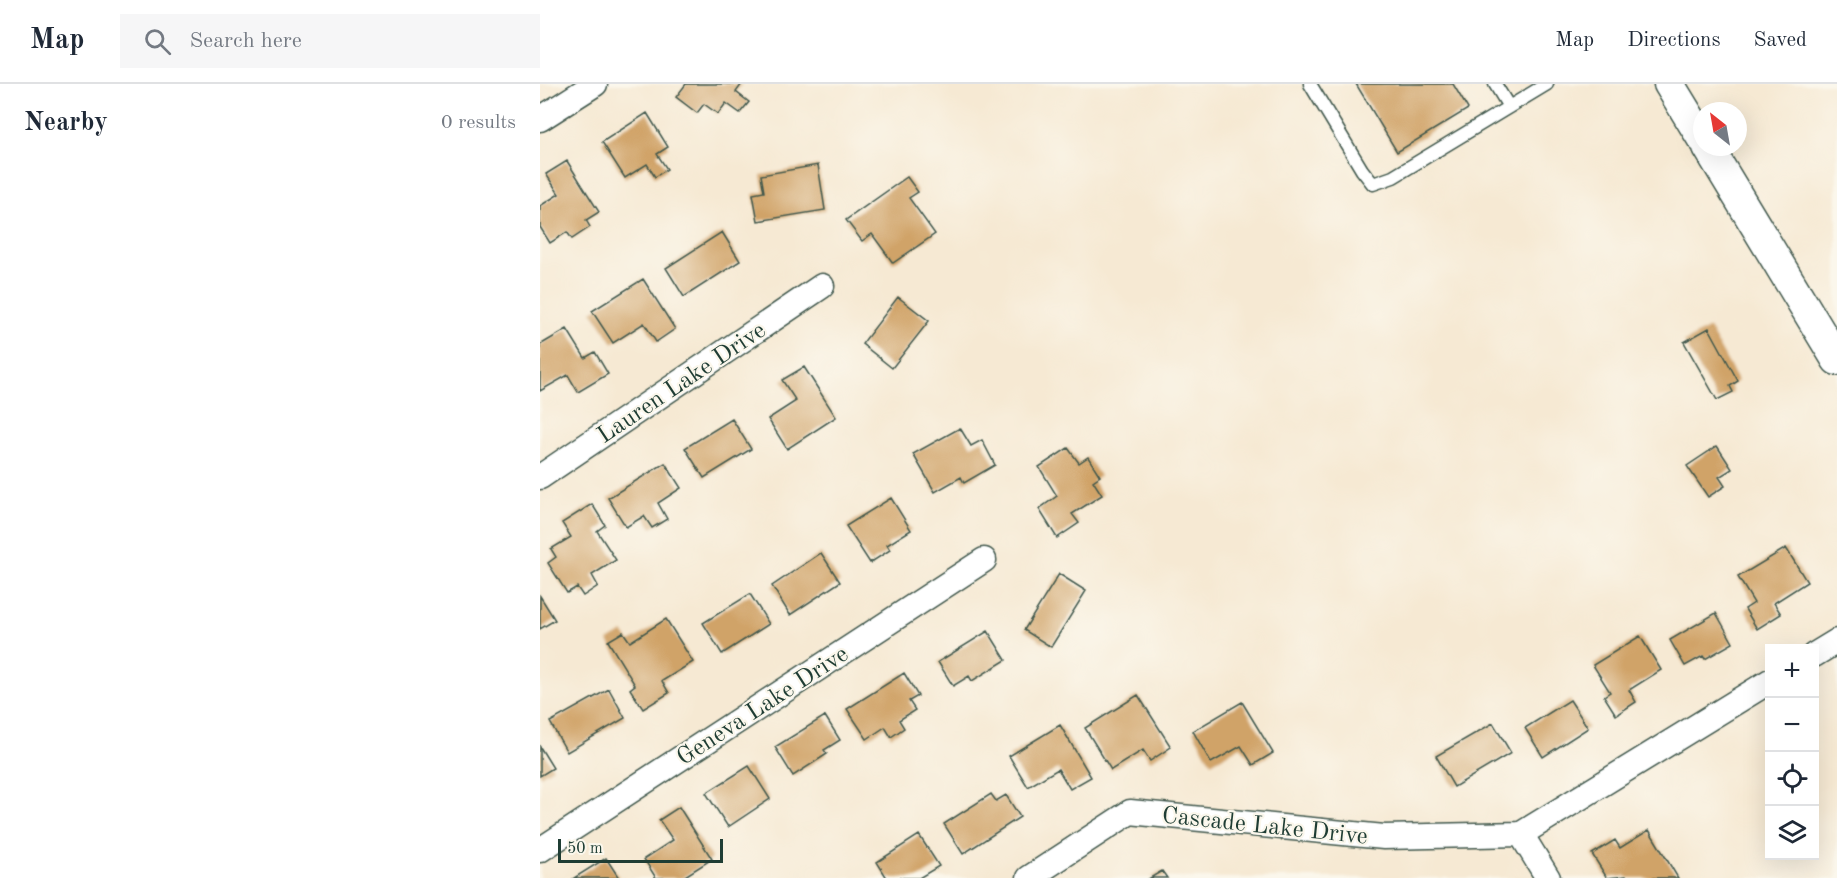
<!DOCTYPE html>
<html lang="en">
<head>
<meta charset="utf-8">
<style>
	body { margin:0; font-family:"Old Standard TT",serif; background:#f6f6f7; color:#1f2937 }
	.controls { position:absolute; right:18px; bottom:18px; display:grid; overflow:hidden; border-radius:0px; box-shadow:0 6px 24px #0002 }
	.controls button { width:54px; height:54px; display:grid; place-items:center; padding:0; border:0; border-bottom:2px solid #e0e1e3; background:#fff; color:#1f2937; font:30px sans-serif }
	.compass { position:absolute; left:1153px; top:18px; width:54px; height:54px; border-radius:50%; background:#fff; box-shadow:0 6px 24px #0002; rotate:329deg }
	.scale { position:absolute; left:18px; bottom:15px; width:165px; box-sizing:border-box; padding-left:6px; border:3px solid #1f3d34; border-top:0; font-size:16px; line-height:21px; white-space:nowrap; color:#1f3d34; -webkit-text-stroke:4px #fbf7ec; paint-order:stroke }
	.list { margin:0; padding:0; list-style:none }
	h2 { display:flex; justify-content:space-between; align-items:center; height:78px; margin:0; padding:0 24px; font-size:26px }
	h2 small { font-size:20px; font-weight:400; color:#747a83 }
	.icon { flex:none; width:33px; height:33px; fill:none; stroke:currentColor; stroke-width:2; stroke-linecap:round; stroke-linejoin:round }
	.map { position:relative; flex:none; width:1297px; height:794px; overflow:hidden }
	header { display:flex; align-items:center; gap:36px; box-sizing:border-box; height:84px; padding:0 30px; background:#fff; border-bottom:2px solid #e0e1e3 }
	header strong { font-size:28px }
	nav { display:flex; gap:33px; margin-inline-start:auto; font-size:21px }
	.search { width:420px; height:54px; background:#f6f6f7; display:flex; align-items:center; gap:15px; box-sizing:border-box; padding:0 21px; border-radius:0px; color:#747a83; font-size:22px }
	main { display:flex }
	aside { flex:1; background:#fff }
	.map>svg:first-child { display:block }
</style>
</head>
<body>
<header>
<strong>Map</strong>
<div class="search"><svg class="icon" aria-label="search" viewBox="0 0 24 24"><circle cx="10" cy="10" r="6"/><path d="M15 15l6 6"/></svg>Search here</div>
<nav><a>Map</a><a>Directions</a><a>Saved</a></nav>
</header>
<main>
<aside>
<h2>Nearby<small>0 results</small></h2>
<ul class="list">
</ul>
</aside>
<div class="map">
<svg width="1297" height="794" viewBox="0 0 1297 794">
	<rect width="100%" height="100%" fill="#fbf7ec"/>
	<filter id="ink" filterUnits="userSpaceOnUse"><feTurbulence type="fractalNoise" baseFrequency=".0167" numOctaves="2"/><feDisplacementMap in="SourceGraphic" scale="12" xChannelSelector="R" yChannelSelector="G"/><feConvolveMatrix kernelMatrix="1 2 1 2 8 2 1 2 1" color-interpolation-filters="sRGB"/></filter>
	<filter id="wash" filterUnits="userSpaceOnUse"><feTurbulence type="fractalNoise" baseFrequency=".008" numOctaves="4" result="noise"/><feDisplacementMap in="SourceGraphic" scale="24" xChannelSelector="R" yChannelSelector="G"/><feGaussianBlur stdDeviation="1.35" result="paint"/><feColorMatrix in="noise" values="0 0 0 0 0 0 0 0 0 0 0 0 0 0 0 0 0 1.4 0 .05"/><feComposite in="paint" operator="in"/></filter>
	<g filter="url(#wash)">
		<rect width="100%" height="100%" fill="#f6e9d3"/>
		<g id="blocks">
			<path fill="#d0a367" d="M146 0H202L196 8 209 18 200 29 186 19 178 30 164 20 157 29 136 13Z
				M816 0H913L928 25 857 68Z
				M107 29 128 63 117 70 127 85 115 93 107 80 85 94 62 58Z
				M27 77 59 128 46 136 50 143 32 155 27 148 10 159 0 143V122L19 110 6 90Z
				M278 81 285 126 218 137 213 110 224 108 221 91Z
				M367 93 378 108 369 114 395 150 353 179 332 150 322 157 306 136Z
				M182 148 200 177 144 213 126 184Z
				M103 195 135 245 116 258 104 239 73 259 52 227Z
				M358 213 389 237 352 284 322 260Z
				M1169 244 1198 297 1190 302 1193 308 1177 316 1144 258Z
				M27 245 45 274 55 268 68 290 38 308 28 291 0 307V261Z
				M264 283 296 333 247 365 228 335 256 317 242 296Z
				M192 335 211 365 164 394 145 364Z
				M420 344 431 362 442 356 455 381 424 399 421 393 395 408 373 370Z
				M1177 362 1192 385 1179 393 1185 402 1168 413 1147 382Z
				M528 364 539 379 548 373 560 392 553 397 562 411 532 430 539 439 517 454 499 425 517 412 499 383Z
				M125 379 141 404 118 419 127 435 112 444 104 432 86 443 68 414Z
				M351 414 371 446 347 461 350 466 330 479 306 442Z
				M52 420 65 441 57 447 76 476 52 491 58 502 43 512 37 503 27 509 8 479 16 473 11 465 31 453 22 439Z
				M1246 464 1267 498 1234 519 1241 530 1217 545 1205 525 1214 519 1198 493Z
				M281 469 300 498 250 531 232 502Z
				M519 490 546 507 511 563 484 546Z
				M210 510 229 540 182 570 163 539Z
				M0 512 15 536 0 545Z
				M1176 529 1193 559 1165 575 1163 572 1145 582 1130 556Z
				M126 535 153 578 122 597 129 609 103 625 90 605 95 601 68 557 83 548 90 558Z
				M448 547 466 576 432 597 429 592 413 602 398 578Z
				M1100 552 1121 586 1089 606 1096 618 1076 631 1064 612 1070 608 1053 581Z
				M364 589 378 612 369 617 375 626 359 636 364 644 351 653 345 643 327 655 307 625Z
				M69 605 85 634 27 668 10 638Z
				M598 611 631 663 610 677 603 666 571 686 545 644Z
				M1030 616 1048 644 1003 673 985 644Z
				M702 618 733 669 713 681 701 662 671 679 653 647Z
				M285 632 300 656 284 666 287 670 253 692 235 663Z
				M953 639 971 669 914 703 896 672Z
				M520 641 551 693 530 705 518 685 488 703 469 672Z
				M0 663 13 684 0 692Z
				M209 682 230 715 188 743 166 709Z
				M451 710 456 717 466 711 480 733 423 770 404 740Z
				M139 723 172 775 142 794H116L104 775 133 756 119 736Z
				M1109 746 1138 794H1087L1086 792 1067 794 1052 770 1075 756 1080 764Z
				M379 751 399 782 379 794H347L337 778Z
				M66 774 79 794H34Z
				M622 787 627 794H610Z"/>
		</g>
	</g>
	<g filter="url(#ink)">
		<use href="#blocks" fill-opacity="0" stroke="#3f574c" stroke-width="1.5"/>
		<g fill="none" stroke-linecap="round" stroke-linejoin="round">
			<g stroke="#3f574c" stroke-width="15">
				<path id="service" d="M770 0 822 86 833 100 853 93 1007 0
					M955 0 969 23"/>
			</g>
			<g stroke="#3f574c" stroke-width="27">
				<path id="minor" d="M0 35 55 0
					M0 393 282 202
					M1274 571 1297 557
					M981 750 1008 794
					M0 766 444 476
					M489 794 590 728 844 753 981 750 1230 597"/>
			</g>
			<g stroke="#3f574c" stroke-width="33">
				<path id="tertiary" d="M1129 0 1162 54
					M1168 63 1297 276"/>
			</g>
			<use href="#service" stroke="#fff" stroke-width="12"/>
			<use href="#minor" stroke="#fff" stroke-width="24"/>
			<use href="#tertiary" stroke="#fff" stroke-width="30"/>
		</g>
	</g>
	<g text-anchor="middle" stroke-width="4.5" stroke-linejoin="round" paint-order="stroke">
		<g font-size="24" fill="#1f3d34" stroke="#fbf7ec">
			<text transform="translate(141 298) rotate(-34)" y="8">Lauren Lake Drive</text>
			<text transform="translate(222 621) rotate(-33)" y="8">Geneva Lake Drive</text>
			<text transform="translate(725 741) rotate(6)" y="8">Cascade Lake Drive</text>
		</g>
	</g>
</svg>
<div class="controls">
<button>+</button>
<button>−</button>
<button><svg class="icon" aria-label="locate" viewBox="0 0 24 24"><circle cx="12" cy="12" r="6"/><path d="M12 2v4M12 18v4M2 12h4M18 12h4"/></svg></button>
<button><svg class="icon" aria-label="layers" viewBox="0 0 24 24"><path d="M12 4l9 5-9 5-9-5zM3 14l9 5 9-5"/></svg></button>
</div>
<svg class="compass" viewBox="-18 -18 36 36"><path d="M0-13l5 13h-10z" fill="#e53935"/><path d="M0 13l5-13h-10z" fill="#747a83"/></svg>
<div class="scale">50 m</div>
</div>
</main>
</body>
</html>
